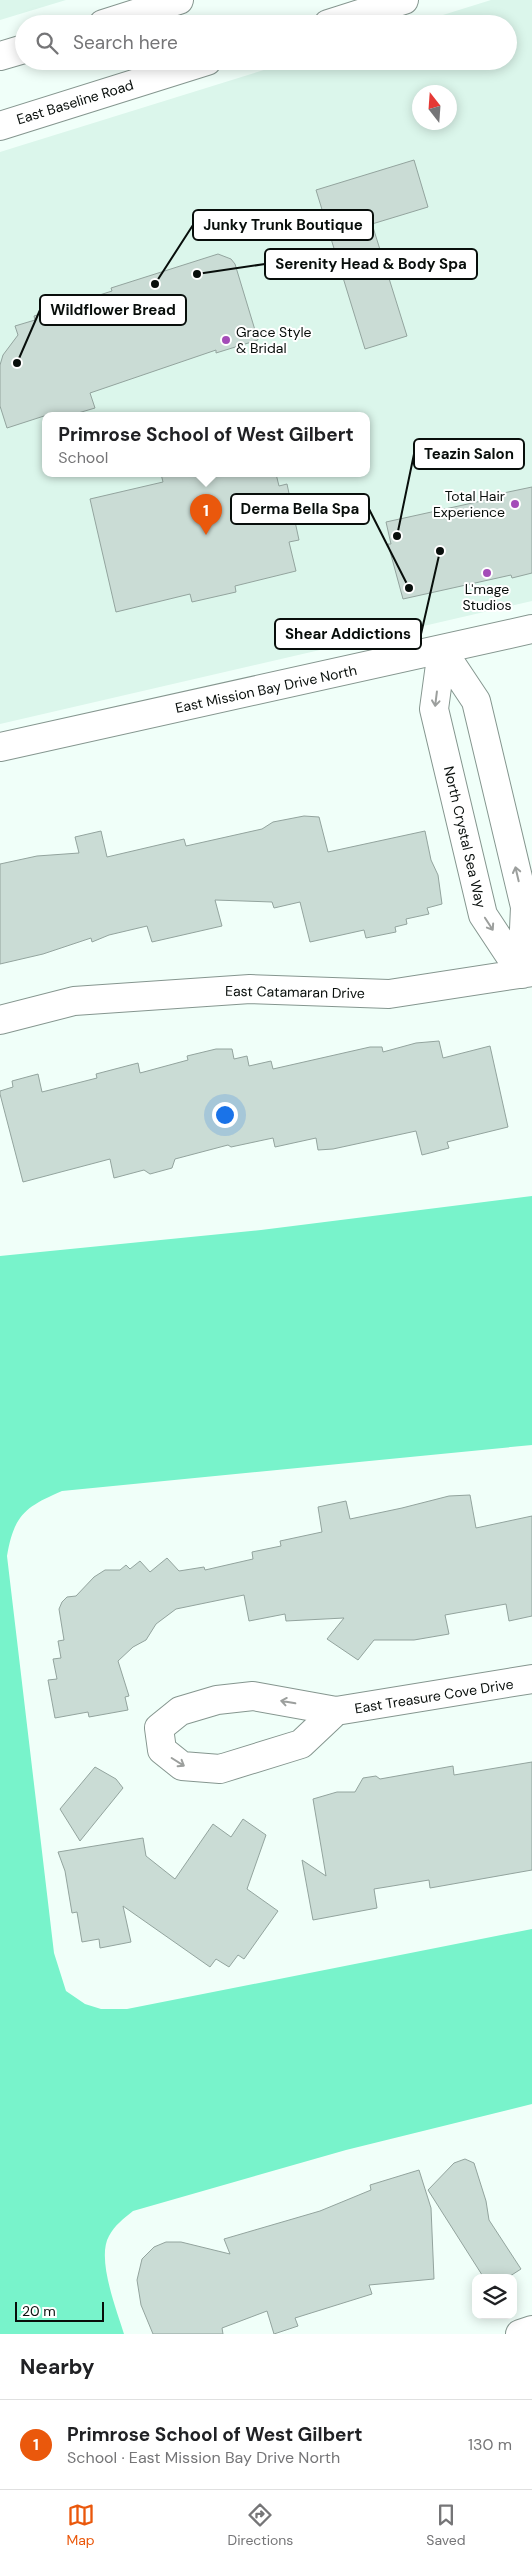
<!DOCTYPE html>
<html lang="en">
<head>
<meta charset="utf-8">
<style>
	body { margin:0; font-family:"DM Sans",sans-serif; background:#f6f6f6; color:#202124 }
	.controls { position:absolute; right:15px; bottom:15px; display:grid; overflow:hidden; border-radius:10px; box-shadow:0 2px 12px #0003 }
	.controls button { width:45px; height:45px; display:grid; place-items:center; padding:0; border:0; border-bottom:1px solid #e0e0e0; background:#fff; color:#202124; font:25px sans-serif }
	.compass { position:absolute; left:412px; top:85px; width:45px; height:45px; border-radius:50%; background:#fff; box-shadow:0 2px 12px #0003; rotate:343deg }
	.scale { position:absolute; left:15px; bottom:12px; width:89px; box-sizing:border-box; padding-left:5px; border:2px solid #080e0b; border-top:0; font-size:14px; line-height:18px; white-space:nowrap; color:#080e0b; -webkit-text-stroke:4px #fff; paint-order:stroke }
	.you { position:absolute; left:224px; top:1114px; width:18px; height:18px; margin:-12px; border:4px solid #fff; border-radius:50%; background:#1a73e8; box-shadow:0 0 0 8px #1a73e833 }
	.badge { display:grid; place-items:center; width:32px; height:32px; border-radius:50%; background:#ea580c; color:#fff; font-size:16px; font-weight:700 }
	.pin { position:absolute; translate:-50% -41px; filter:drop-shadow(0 1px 2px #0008) }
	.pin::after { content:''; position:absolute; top:26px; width:18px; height:15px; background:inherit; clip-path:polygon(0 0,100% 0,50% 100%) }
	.popup { position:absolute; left:42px; top:412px; width:328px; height:65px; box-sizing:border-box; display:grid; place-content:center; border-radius:10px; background:#fff; filter:drop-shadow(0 1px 4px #0005); font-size:16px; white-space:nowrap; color:#757577 }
	.popup b { font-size:19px; color:#202124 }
	.popup::after { content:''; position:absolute; left:50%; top:100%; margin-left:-10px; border:10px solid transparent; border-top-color:#fff }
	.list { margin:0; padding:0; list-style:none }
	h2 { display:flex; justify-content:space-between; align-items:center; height:65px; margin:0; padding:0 20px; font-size:21px }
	h2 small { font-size:16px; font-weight:400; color:#757577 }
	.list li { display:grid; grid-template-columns:32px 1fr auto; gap:15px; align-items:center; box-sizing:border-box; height:90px; padding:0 20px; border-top:1px solid #e0e0e0 }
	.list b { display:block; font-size:19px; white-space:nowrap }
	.list p { margin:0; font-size:16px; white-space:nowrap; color:#757577 }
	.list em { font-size:16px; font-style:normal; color:#757577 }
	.icon { flex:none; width:28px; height:28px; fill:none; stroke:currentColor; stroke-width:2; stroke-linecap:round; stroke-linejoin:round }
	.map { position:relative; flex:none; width:532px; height:2334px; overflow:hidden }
	.search { position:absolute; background:#fff; box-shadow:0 2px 12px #0003; left:15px; right:15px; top:15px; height:55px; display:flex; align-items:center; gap:12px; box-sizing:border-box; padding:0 18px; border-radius:28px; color:#757577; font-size:19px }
	.sheet { height:155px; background:#fff }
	nav { display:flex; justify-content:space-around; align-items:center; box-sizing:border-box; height:70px; border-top:1px solid #e0e0e0; background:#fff; font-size:14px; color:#757577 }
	nav a { display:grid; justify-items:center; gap:2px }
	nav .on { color:#ea580c }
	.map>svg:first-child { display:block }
</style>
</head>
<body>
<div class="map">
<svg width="532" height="2334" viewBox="0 0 532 2334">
	<rect width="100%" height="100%" fill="#f0fff9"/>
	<path fill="#dbf6eb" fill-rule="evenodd" d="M0 0H66L0 20Z
		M491 0H532V601L0 724V152L293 61H508V24H414ZM420 92H450V122H420ZM46 416H366V474H46Z"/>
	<path fill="#78f3cb" d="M532 1196V1445L62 1491C25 1507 14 1515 7 1556L54 1953 66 1991 85 2004 101 2009H127L532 1929V2104L346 2150 133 2211C123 2219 115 2225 109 2236 96 2258 117 2311 124 2334H0V1256L261 1230Z"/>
	<path fill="#cadcd5" stroke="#93a49e" d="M414 160 428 207 372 224 407 336 365 349 316 190Z
		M218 254 231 259 235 264 258 340 216 353V350L90 393 95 408 68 416H44L7 428 0 406V365L3 355 18 335 15 326 35 320 34 316 112 291 111 288Z
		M161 474H276L279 486 287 484 299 540 289 542 296 571 235 586 236 592 192 602 190 594 116 612 90 499 163 482Z
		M532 487V573L512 578 511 575 403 599 388 544H391L386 522 495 498 494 495Z
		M304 816 319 817 328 852 425 831 431 860 438 875 442 904 427 908 429 914 406 919 407 924 395 927 396 932 366 938 364 930 310 942 300 902 274 908 272 902 215 900 222 926 152 942 147 926 109 935 92 942 91 938 43 954 0 964V864L37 856 79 853 75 837 101 831 107 857 184 839 186 846 262 829 273 822Z
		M439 1041 443 1058 490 1046 508 1127 447 1142 449 1148 422 1155 416 1131 333 1149 318 1150 316 1138 275 1147 273 1138 231 1147 228 1145 175 1159 172 1168 150 1174 144 1170 114 1178 110 1159 23 1182 0 1094V1091L13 1087 12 1081 38 1074 42 1092 97 1078 96 1074 138 1063 140 1073 188 1060 187 1056 216 1049H232L234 1059 247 1056 249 1066 271 1061 273 1069 370 1047H382L383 1052 416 1043Z
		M470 1495 476 1528 532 1516V1616L509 1621 506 1604 445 1615 449 1634 414 1640H374L358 1660 327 1639 344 1618 286 1621 285 1614 249 1621 244 1595 176 1609 156 1624 146 1640 133 1647 118 1661 129 1696 125 1697 128 1710 89 1717 88 1712 55 1718 48 1680 57 1679 53 1659 61 1658 58 1641 64 1640 59 1609 62 1602 67 1597 76 1596 94 1577 105 1570H120L126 1565 130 1569 140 1561 150 1572 167 1558 179 1571 204 1567 205 1570 253 1559 252 1552 281 1546 280 1541 322 1532 318 1507 346 1501 350 1519 402 1508 449 1496Z
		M532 1762V1870L430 1888 429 1880 374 1889 377 1908 313 1920 302 1860 326 1876 313 1799 337 1792H355L363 1778 376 1776 380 1779 453 1766 454 1775Z
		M95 1767 116 1779 123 1788 80 1841 60 1809Z
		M243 1819 266 1835 247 1889 278 1911 244 1959 238 1955 229 1967 216 1959 210 1967 123 1906 131 1942 100 1948 99 1939 82 1942 77 1912 72 1913 65 1871 58 1852 143 1838 146 1856 175 1879 213 1824 231 1837Z
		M465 2159 474 2163 486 2201 489 2220 521 2269 507 2278H484L428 2190 454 2163Z
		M419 2170 431 2208 434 2279 369 2285 372 2294 295 2318 298 2326 274 2334 267 2311 222 2328 223 2334H153L141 2305 137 2280 142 2259 154 2247 166 2242H181L230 2254 224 2239 320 2211 371 2190 370 2185Z"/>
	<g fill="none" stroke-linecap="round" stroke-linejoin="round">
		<g stroke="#85968f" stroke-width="30">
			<path id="street" d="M442 650 434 709 483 915 522 974
				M442 650 476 701 525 907 522 974
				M0 1020 74 1001 250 989 389 994 532 972
				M336 1711 301 1744 220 1769 182 1766 162 1750 159 1728 180 1711 217 1700 253 1696 336 1711 532 1679
				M520 2334 532 2330"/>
		</g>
		<g stroke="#85968f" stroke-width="30">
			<path id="secondary" d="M0 747 532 629"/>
		</g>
		<g stroke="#85968f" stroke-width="30">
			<path id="primary" d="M103 24 179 0
				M328 24 404 0
				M0 56 24 49
				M0 126 207 61"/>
		</g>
		<use href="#street" stroke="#fff" stroke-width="28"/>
		<use href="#secondary" stroke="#fff" stroke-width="28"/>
		<use href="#primary" stroke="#fff" stroke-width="28"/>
	</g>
	<defs><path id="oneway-shaft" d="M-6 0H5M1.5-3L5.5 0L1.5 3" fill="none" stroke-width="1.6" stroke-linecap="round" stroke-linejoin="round" transform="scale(1.25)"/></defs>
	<g stroke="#9c9f9d">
		<use href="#oneway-shaft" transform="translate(436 699) rotate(97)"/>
		<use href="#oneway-shaft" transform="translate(517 874) rotate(-103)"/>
		<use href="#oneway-shaft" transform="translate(489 924) rotate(57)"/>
		<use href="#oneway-shaft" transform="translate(288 1702) rotate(-170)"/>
		<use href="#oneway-shaft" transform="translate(178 1762) rotate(32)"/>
	</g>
	<g fill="#a44cb8" stroke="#fff" stroke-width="2">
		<circle cx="226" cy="340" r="5"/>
		<circle cx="515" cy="504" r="5"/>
		<circle cx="487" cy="573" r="5"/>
	</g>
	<g text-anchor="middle" stroke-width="4" stroke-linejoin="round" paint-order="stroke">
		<g font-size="14" fill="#080e0b" stroke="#fff">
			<text transform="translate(75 102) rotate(-17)" y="5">East Baseline Road</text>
			<text transform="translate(266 689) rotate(-12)" y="5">East Mission Bay Drive North</text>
			<text transform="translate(465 837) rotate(77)" y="5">North Crystal Sea Way</text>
			<text transform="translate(295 992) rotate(1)" y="5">East Catamaran Drive</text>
			<text transform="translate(434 1696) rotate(-9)" y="5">East Treasure Cove Drive</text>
		</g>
		<g font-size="14" fill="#080e0b" stroke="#fff" text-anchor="start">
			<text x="236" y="337">Grace Style<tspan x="236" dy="16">&amp; Bridal</tspan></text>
			<text x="505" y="501" text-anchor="end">Total Hair<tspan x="505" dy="16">Experience</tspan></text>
			<text x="487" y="594" text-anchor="middle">L'mage<tspan x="487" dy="16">Studios</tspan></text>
		</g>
	</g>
	<path fill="none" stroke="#080e0b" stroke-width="2" d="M155 284L193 225M197 274L265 264M17 363L40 310M397 536L414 454M409 588L369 509M440 551L421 634"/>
	<g fill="#080e0b" stroke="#fff" stroke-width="2">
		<circle cx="155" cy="284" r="5"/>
		<circle cx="197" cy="274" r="5"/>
		<circle cx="17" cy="363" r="5"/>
		<circle cx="397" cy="536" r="5"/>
		<circle cx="409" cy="588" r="5"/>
		<circle cx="440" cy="551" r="5"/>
	</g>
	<g fill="#fff" stroke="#080e0b" stroke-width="2">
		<rect x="193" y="210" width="180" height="30" rx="5"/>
		<rect x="265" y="249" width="212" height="30" rx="5"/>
		<rect x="40" y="295" width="146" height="30" rx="5"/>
		<rect x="414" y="439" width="110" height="30" rx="5"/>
		<rect x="231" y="494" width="138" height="30" rx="5"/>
		<rect x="275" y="619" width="146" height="30" rx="5"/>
	</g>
	<g font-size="15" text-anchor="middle" font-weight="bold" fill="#080e0b">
		<text x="283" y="230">Junky Trunk Boutique</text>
		<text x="371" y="269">Serenity Head &amp; Body Spa</text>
		<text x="113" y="315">Wildflower Bread</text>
		<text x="469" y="459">Teazin Salon</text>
		<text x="300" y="514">Derma Bella Spa</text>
		<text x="348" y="639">Shear Addictions</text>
	</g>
</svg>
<div class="controls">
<button><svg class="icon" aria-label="layers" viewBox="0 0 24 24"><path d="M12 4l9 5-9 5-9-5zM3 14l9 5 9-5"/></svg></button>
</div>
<svg class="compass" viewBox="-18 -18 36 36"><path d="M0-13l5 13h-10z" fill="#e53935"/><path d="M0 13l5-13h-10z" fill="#757577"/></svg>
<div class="scale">20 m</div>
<div class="you"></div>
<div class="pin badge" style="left:206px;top:535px">1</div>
<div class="popup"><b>Primrose School of West Gilbert</b>School</div>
<div class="search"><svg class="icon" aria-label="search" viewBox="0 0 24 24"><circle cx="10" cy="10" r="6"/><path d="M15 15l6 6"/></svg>Search here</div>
</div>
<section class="sheet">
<h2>Nearby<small></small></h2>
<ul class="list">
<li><span class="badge">1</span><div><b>Primrose School of West Gilbert</b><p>School · East Mission Bay Drive North</p></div><em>130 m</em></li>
</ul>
</section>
<nav>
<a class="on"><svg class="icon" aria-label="map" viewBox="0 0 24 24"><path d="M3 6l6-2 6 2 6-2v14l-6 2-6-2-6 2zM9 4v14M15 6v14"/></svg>Map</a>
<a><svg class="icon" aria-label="directions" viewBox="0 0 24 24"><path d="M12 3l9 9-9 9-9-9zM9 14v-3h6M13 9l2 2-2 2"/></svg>Directions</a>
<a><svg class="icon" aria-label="saved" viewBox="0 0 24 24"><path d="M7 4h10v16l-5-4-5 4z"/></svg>Saved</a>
</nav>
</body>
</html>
